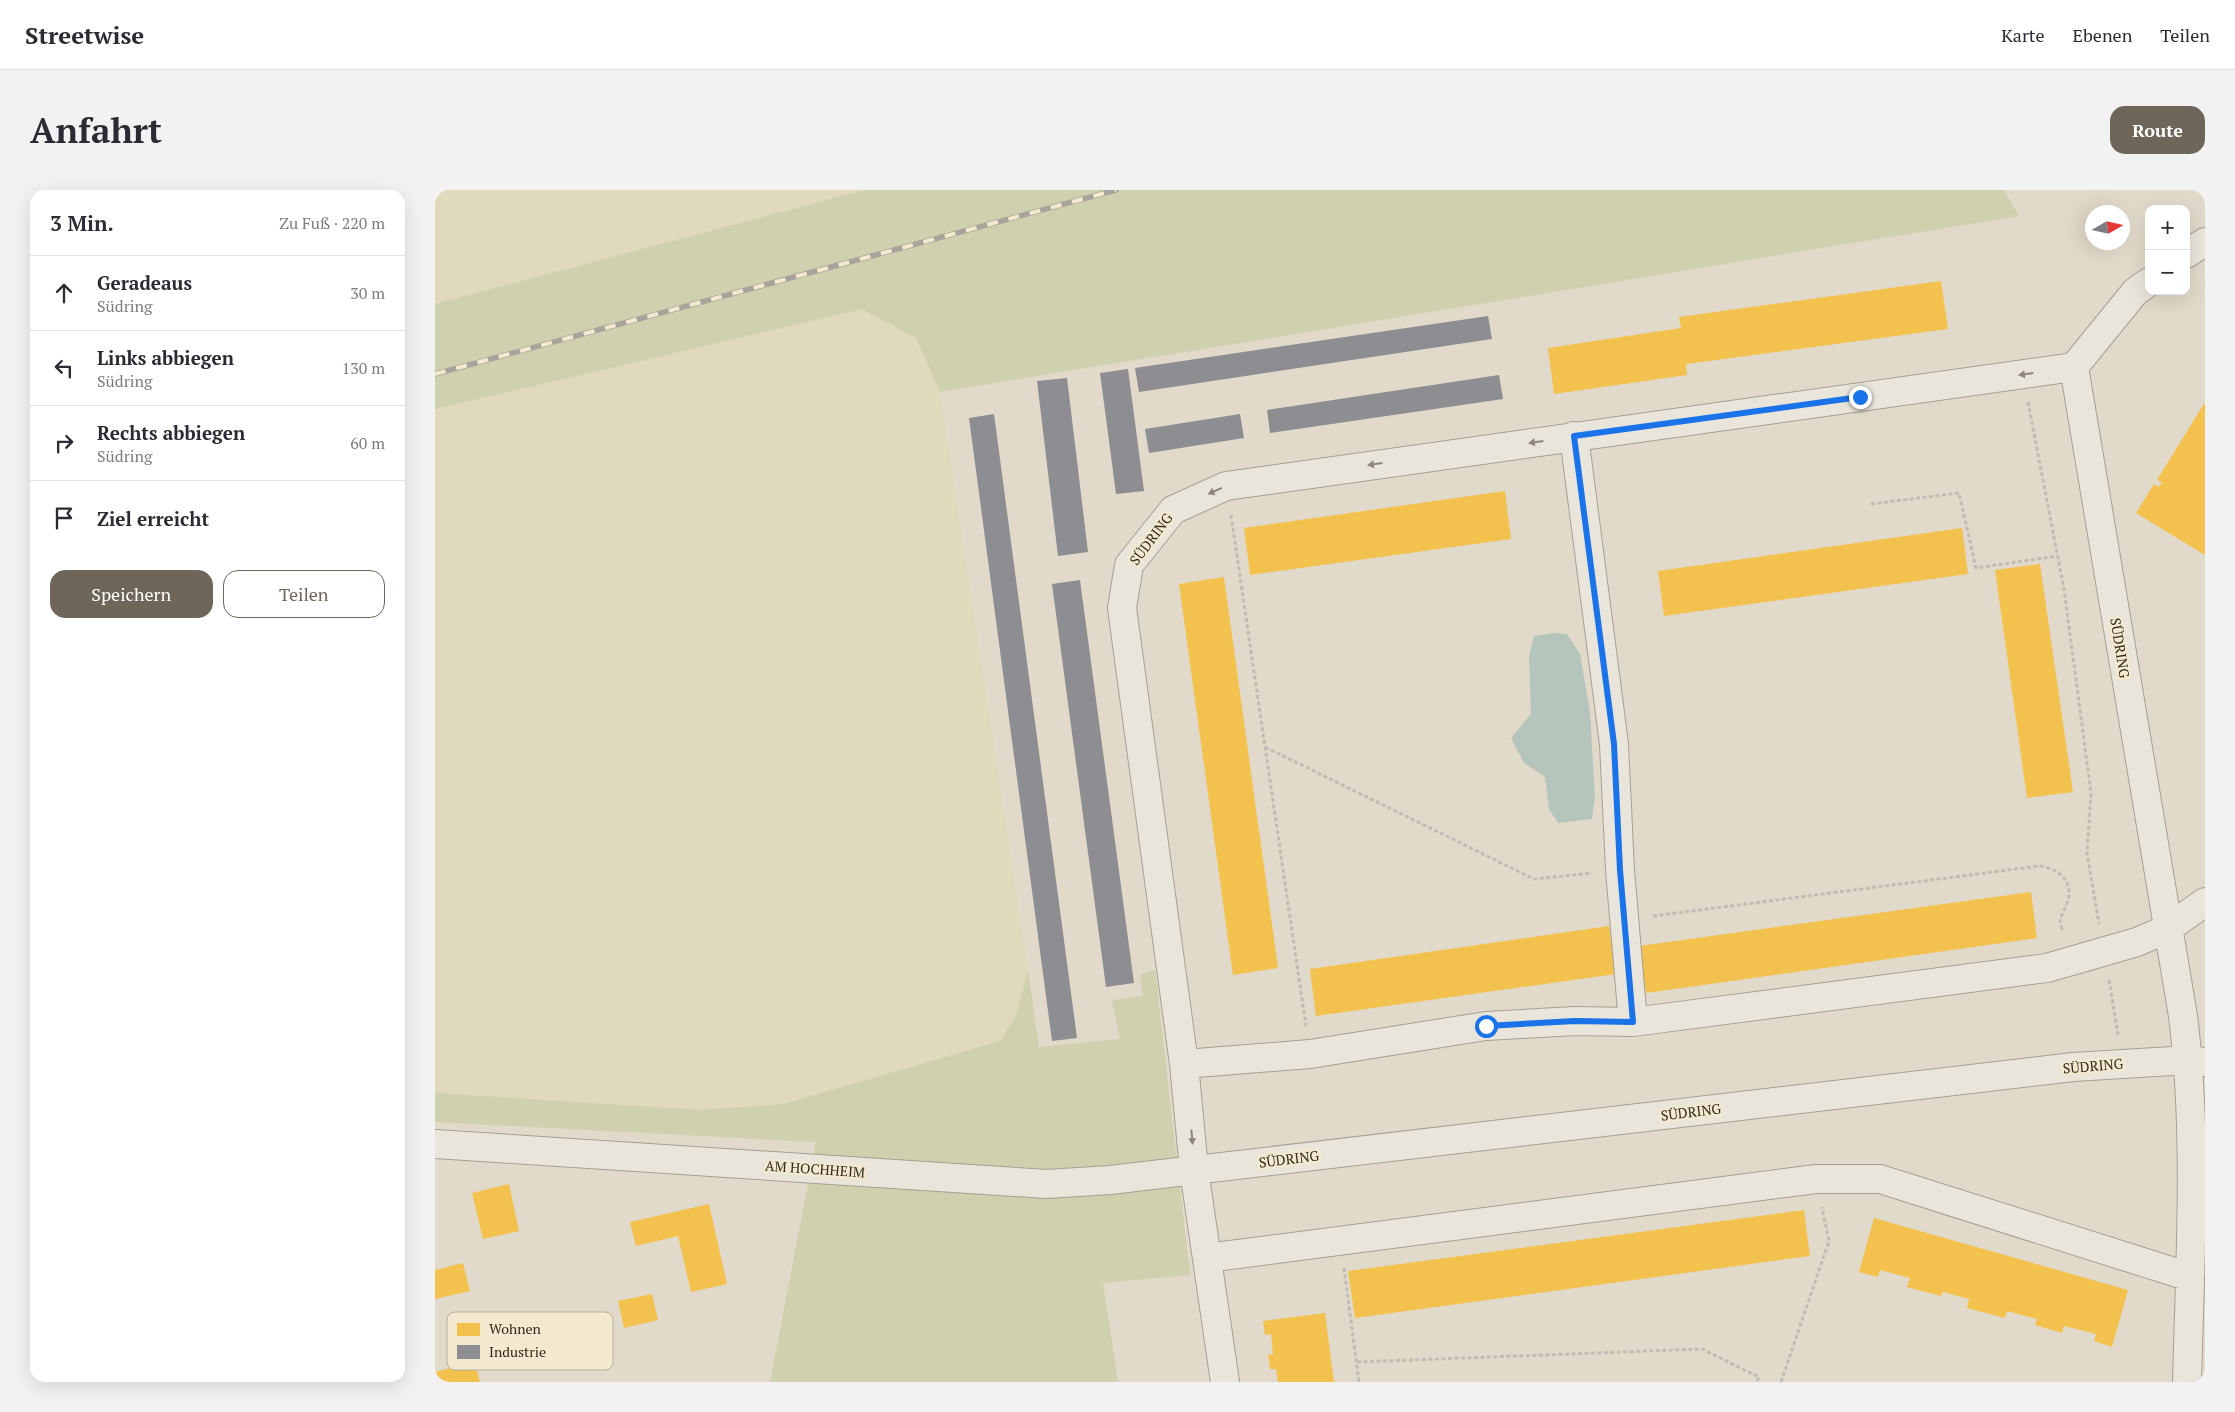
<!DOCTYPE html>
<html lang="de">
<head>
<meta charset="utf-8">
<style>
	body { margin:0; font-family:"PT Serif",serif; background:#f2f2f3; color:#2b2b33 }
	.controls { position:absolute; right:15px; top:15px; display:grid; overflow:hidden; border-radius:10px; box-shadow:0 5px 20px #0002 }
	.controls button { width:45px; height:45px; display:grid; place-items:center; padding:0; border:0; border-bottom:1px solid #e1e1e2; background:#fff; color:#2b2b33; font:25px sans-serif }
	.compass { position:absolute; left:1650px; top:15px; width:45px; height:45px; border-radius:50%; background:#fff; box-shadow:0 5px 20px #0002; rotate:81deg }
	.stop { position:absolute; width:15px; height:15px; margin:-11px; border:4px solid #1a73e8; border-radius:50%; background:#fff }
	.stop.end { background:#1a73e8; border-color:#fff; box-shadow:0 1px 5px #0008 }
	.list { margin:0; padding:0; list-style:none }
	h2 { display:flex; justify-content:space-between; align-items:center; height:65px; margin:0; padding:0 20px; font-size:21px }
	h2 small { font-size:16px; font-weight:400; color:#7c7c81 }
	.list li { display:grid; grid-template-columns:32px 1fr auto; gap:15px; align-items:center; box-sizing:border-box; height:75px; padding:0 20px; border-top:1px solid #e1e1e2 }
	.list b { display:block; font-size:19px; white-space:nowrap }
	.list p { margin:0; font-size:16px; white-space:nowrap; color:#7c7c81 }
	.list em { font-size:16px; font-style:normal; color:#7c7c81 }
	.actions { display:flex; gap:10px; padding:15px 20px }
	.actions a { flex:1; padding:11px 0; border:1px solid #6f665a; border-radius:15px; text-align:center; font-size:18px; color:#6f665a }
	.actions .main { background:#6f665a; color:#fff }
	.icon { flex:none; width:28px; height:28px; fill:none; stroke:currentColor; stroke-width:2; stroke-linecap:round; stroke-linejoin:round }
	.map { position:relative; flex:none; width:1770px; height:1192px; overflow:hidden; border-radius:15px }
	header { display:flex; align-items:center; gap:30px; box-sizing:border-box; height:70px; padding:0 25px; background:#fff; border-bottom:1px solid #e1e1e2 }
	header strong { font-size:24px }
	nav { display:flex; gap:28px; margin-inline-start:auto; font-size:18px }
	.intro { display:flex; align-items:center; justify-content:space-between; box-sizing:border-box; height:120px; padding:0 30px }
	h1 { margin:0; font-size:35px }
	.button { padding:12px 22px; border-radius:15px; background:#6f665a; color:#fff; font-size:18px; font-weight:700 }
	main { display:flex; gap:30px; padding:0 30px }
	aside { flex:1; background:#fff; border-radius:15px; box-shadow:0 5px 20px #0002 }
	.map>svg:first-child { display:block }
</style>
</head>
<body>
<header>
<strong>Streetwise</strong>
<nav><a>Karte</a><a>Ebenen</a><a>Teilen</a></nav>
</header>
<div class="intro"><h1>Anfahrt</h1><a class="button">Route</a></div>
<main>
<aside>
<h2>3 Min.<small>Zu Fuß · 220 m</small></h2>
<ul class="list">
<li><svg class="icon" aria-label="ahead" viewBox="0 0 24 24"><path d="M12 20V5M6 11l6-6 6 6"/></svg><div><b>Geradeaus</b><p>Südring</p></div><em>30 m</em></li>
<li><svg class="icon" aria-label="left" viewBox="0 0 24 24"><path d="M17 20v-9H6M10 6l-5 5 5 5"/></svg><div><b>Links abbiegen</b><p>Südring</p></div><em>130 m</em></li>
<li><svg class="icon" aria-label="right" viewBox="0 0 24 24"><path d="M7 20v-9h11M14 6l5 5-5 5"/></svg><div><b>Rechts abbiegen</b><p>Südring</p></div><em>60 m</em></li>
<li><svg class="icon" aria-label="arrive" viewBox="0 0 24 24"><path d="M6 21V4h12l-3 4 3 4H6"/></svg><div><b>Ziel erreicht</b></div></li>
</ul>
<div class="actions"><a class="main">Speichern</a><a>Teilen</a></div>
</aside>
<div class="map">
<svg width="1770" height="1192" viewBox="0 0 1770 1192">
	<rect width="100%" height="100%" fill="#e1daca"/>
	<path fill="#e0d9bb" d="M0 0H430L0 114Z
		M427 119 481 148 505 202 593 780 581 826 565 851 349 914 266 920 0 903V219Z"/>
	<path fill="#cfd0ad" d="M430 0H1569L1584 26 505 202 481 148 427 119 0 219V114Z
		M593 780 604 857 685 849 677 810 708 806 705 784 720 780 755 1085 668 1093 683 1192H335L381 952 0 932V903L266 920 349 914 565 851 581 826Z"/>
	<path fill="#b6c5bb" d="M1119 443 1132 444 1145 464 1155 522 1160 608 1157 629 1123 633 1114 619 1110 587 1089 573 1076 548 1096 524 1094 467 1099 446Z"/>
	<path fill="#f2c14e" d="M1506 91 1513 139 1251 174 1252 185 1119 204 1113 158 1246 138 1244 127Z
		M1770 212V365L1701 323 1719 294 1724 297 1727 292 1722 290Z
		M1070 301 1076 349 815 385 809 338Z
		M1527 338 1533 384 1229 426 1223 381Z
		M1605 374 1638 602 1592 608 1560 380Z
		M789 387 843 778 798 785 744 394Z
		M1596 702 1602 748 1211 803 1204 756Z
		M1174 736 1181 784 881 826 875 779Z
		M74 994 84 1041 48 1049 37 1003Z
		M274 1014 292 1094 256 1102 243 1046 201 1056 195 1032Z
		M1369 1020 1375 1066 920 1128 913 1081Z
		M1439 1028 1693 1100 1677 1157 1659 1151 1661 1144 1629 1136 1627 1143 1600 1135 1602 1129 1572 1121 1570 1128 1532 1118 1534 1109 1508 1102 1506 1106 1472 1097 1475 1088 1445 1080 1443 1087 1424 1082Z
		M28 1073 35 1101 0 1109V1080Z
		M217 1104 223 1130 189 1138 183 1111Z
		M890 1123 899 1192H843L841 1179H835L833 1165 838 1164 836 1144 830 1145 828 1131Z
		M40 1172 45 1192H0V1182Z"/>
	<path fill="#8d8d92" d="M1053 126 1057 149 704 202 700 178Z
		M693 179 709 301 681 304 665 183Z
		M1064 185 1068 209 835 243 832 220Z
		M632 188 653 362 623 366 602 191Z
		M559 224 642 848 617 851 534 228Z
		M805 224 809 248 714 263 710 239Z
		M645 390 699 793 671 797 617 394Z"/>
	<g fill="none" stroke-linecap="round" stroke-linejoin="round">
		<g stroke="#a69f94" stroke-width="30">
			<path id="minor" d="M1751 64 1770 52
				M1639 177 1748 826C1763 947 1755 1070 1752 1192
				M1139 246 1179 554 1185 680 1198 832 1612 778 1702 752 1732 739 1770 712
				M749 874 875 864 1051 836 1140 831 1198 832
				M0 954 612 994 675 990 1638 877 1754 870 1770 872
				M772 1068 1381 989H1445L1755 1087
				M790 1192 759 980 749 874 687 418 694 375 738 320 791 296 1639 177 1700 102 1714 92"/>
		</g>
		<path stroke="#c1bcb3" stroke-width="3" stroke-dasharray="4 2.5" stroke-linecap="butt" d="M1593 212 1629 399 1656 603 1652 663 1664 734
			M1436 314 1524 303 1541 378 1623 366
			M796 325 871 836
			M830 557 1099 689 1157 683
			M1218 726 1604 676C1623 678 1640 691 1632 713 1630 719 1626 725 1625 731 1625 734 1627 739 1628 742
			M1674 790 1683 845
			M909 1078 924 1192
			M922 1172 1267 1159 1324 1187 1322 1192
			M1346 1192 1394 1051 1387 1017"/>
		<use href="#minor" stroke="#e9e5db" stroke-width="28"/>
		<g stroke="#a8a49b" stroke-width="5.5">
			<path id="rail" d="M0 184 681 0"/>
		</g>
		<use href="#rail" stroke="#f2e9cf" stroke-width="4" stroke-dasharray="11" stroke-linecap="butt"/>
	</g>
	<defs><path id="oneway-solid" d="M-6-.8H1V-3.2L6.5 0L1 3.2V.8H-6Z" transform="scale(1.25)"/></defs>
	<g fill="#8e867c">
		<use href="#oneway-solid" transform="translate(1591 184) rotate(172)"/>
		<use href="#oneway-solid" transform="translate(1101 252) rotate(172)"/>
		<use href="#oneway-solid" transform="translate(940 274) rotate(172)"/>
		<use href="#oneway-solid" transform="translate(780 301) rotate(156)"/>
		<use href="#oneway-solid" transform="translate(757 947) rotate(85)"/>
	</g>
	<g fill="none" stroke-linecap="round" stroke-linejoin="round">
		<path stroke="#1a73e8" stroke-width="6" d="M1051 836 1140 831 1198 832 1185 680 1179 554 1139 246 1425 207"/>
	</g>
	<g text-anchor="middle" stroke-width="5" stroke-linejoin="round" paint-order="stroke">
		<g font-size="14" fill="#32281d" stroke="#f2e9cf">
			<text transform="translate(716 349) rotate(-53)" y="5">SÜDRING</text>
			<text transform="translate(1685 458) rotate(81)" y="5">SÜDRING</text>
			<text transform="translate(1658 876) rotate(-5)" y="5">SÜDRING</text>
			<text transform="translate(1256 922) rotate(-7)" y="5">SÜDRING</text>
			<text transform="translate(854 969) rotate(-7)" y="5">SÜDRING</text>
			<text transform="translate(380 979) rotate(4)" y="5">AM HOCHHEIM</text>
		</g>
	</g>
	<rect x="12" y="1122" width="166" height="58" rx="8" fill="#f2e9cf" stroke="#b8af9a" stroke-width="1"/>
	<rect x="22" y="1133" width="23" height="13" fill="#f2c14e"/>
	<rect x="22" y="1155" width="23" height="14" fill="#8d8d92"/>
	<g font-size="14" fill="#32281d">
		<text x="54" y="1144">Wohnen</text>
		<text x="54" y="1167">Industrie</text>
	</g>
</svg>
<div class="controls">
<button>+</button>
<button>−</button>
</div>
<svg class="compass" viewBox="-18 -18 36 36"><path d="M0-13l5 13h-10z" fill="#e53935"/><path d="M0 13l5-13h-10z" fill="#7c7c81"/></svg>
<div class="stop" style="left:1051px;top:836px"></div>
<div class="stop end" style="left:1425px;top:207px"></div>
</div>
</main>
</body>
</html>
